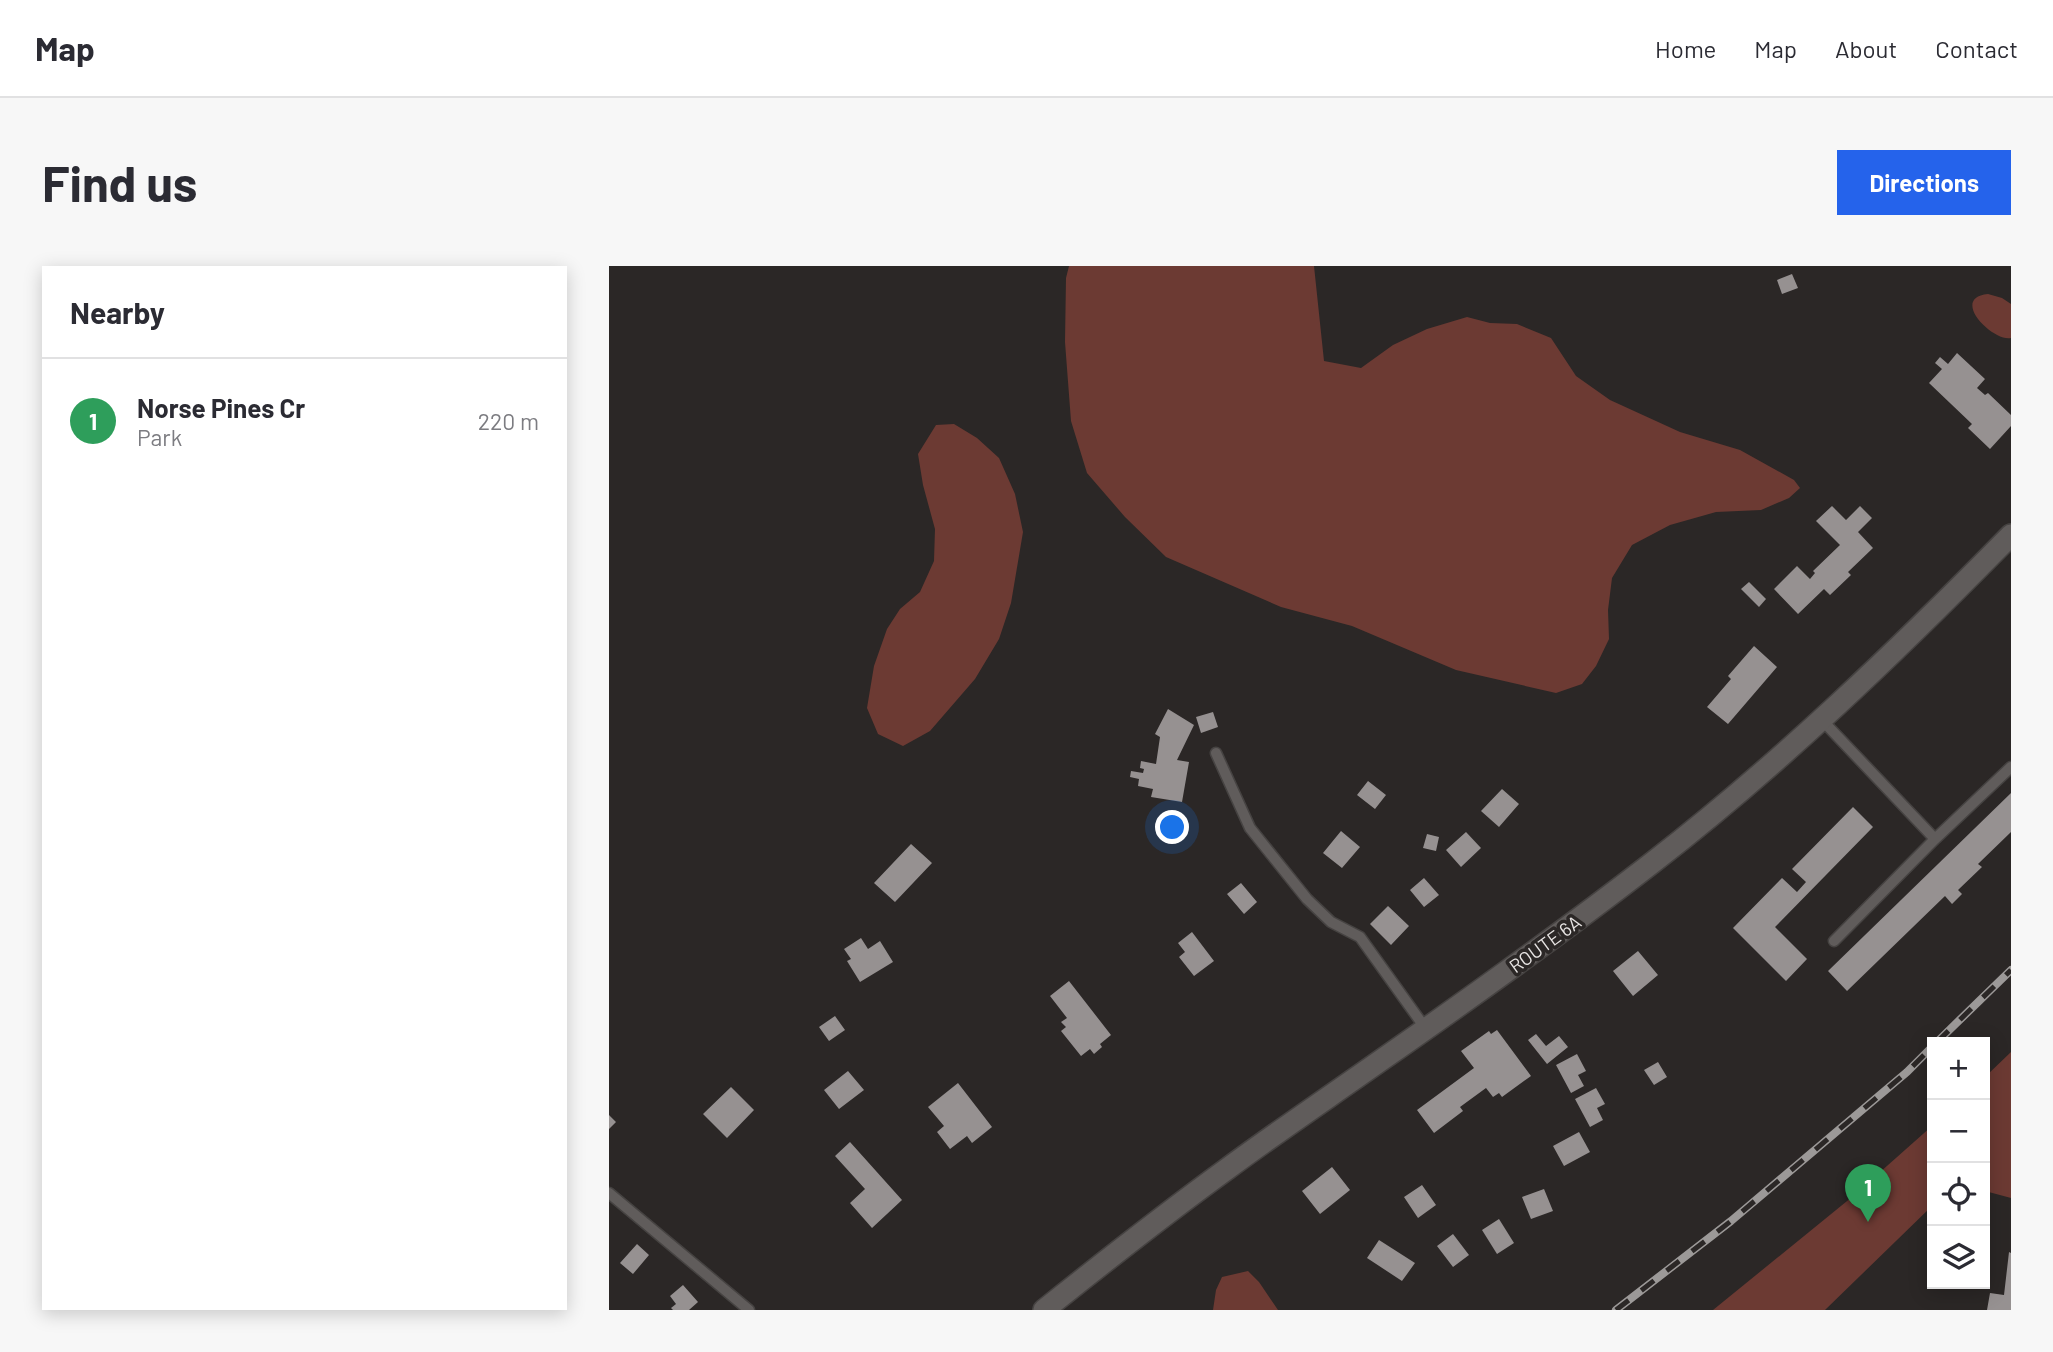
<!DOCTYPE html>
<html lang="en">
<head>
<meta charset="utf-8">
<style>
	body { margin:0; font-family:Barlow,sans-serif; background:#f7f7f7; color:#2b2b33 }
	.controls { position:absolute; right:21px; bottom:21px; display:grid; overflow:hidden; border-radius:0px; box-shadow:0 4px 18px #0003 }
	.controls button { width:63px; height:63px; display:grid; place-items:center; padding:0; border:0; border-bottom:2px solid #e1e1e2; background:#fff; color:#2b2b33; font:35px sans-serif }
	.you { position:absolute; left:564px; top:562px; width:24px; height:24px; margin:-18px; border:5px solid #fff; border-radius:50%; background:#1a73e8; box-shadow:0 0 0 10px #1a73e833 }
	.badge { display:grid; place-items:center; width:46px; height:46px; border-radius:50%; background:#2563eb; color:#fff; font-size:23px; font-weight:700 }
	.pin { position:absolute; translate:-50% -58px; filter:drop-shadow(0 2px 4px #0008) }
	.pin::after { content:''; position:absolute; top:37px; width:24px; height:21px; background:inherit; clip-path:polygon(0 0,100% 0,50% 100%) }
	.list { margin:0; padding:0; list-style:none }
	h2 { display:flex; justify-content:space-between; align-items:center; height:91px; margin:0; padding:0 28px; font-size:30px }
	h2 small { font-size:23px; font-weight:400; color:#7c7c81 }
	.list li { display:grid; grid-template-columns:46px 1fr auto; gap:21px; align-items:center; box-sizing:border-box; height:126px; padding:0 28px; border-top:2px solid #e1e1e2 }
	.list b { display:block; font-size:26px; white-space:nowrap }
	.list p { margin:0; font-size:23px; white-space:nowrap; color:#7c7c81 }
	.list em { font-size:23px; font-style:normal; color:#7c7c81 }
	.icon { flex:none; width:38px; height:38px; fill:none; stroke:currentColor; stroke-width:2; stroke-linecap:round; stroke-linejoin:round }
	.map { position:relative; flex:none; width:1402px; height:1044px; overflow:hidden; border-radius:0px }
	header { display:flex; align-items:center; gap:42px; box-sizing:border-box; height:98px; padding:0 35px; background:#fff; border-bottom:2px solid #e1e1e2 }
	header strong { font-size:33px }
	nav { display:flex; gap:38px; margin-inline-start:auto; font-size:24px }
	.intro { display:flex; align-items:center; justify-content:space-between; box-sizing:border-box; height:168px; padding:0 42px }
	h1 { margin:0; font-size:49px }
	.button { padding:18px 32px; border-radius:0px; background:#2563eb; color:#fff; font-size:24px; font-weight:700 }
	main { display:flex; gap:42px; padding:0 42px }
	aside { flex:1; background:#fff; border-radius:0px; box-shadow:0 4px 18px #0003 }
	.map>svg:first-child { display:block }
</style>
</head>
<body>
<header>
<strong>Map</strong>
<nav><a>Home</a><a>Map</a><a>About</a><a>Contact</a></nav>
</header>
<div class="intro"><h1>Find us</h1><a class="button">Directions</a></div>
<main>
<aside>
<h2>Nearby<small></small></h2>
<ul class="list">
<li><span class="badge" style="background:#2e9e5b">1</span><div><b>Norse Pines Cr</b><p>Park</p></div><em>220 m</em></li>
</ul>
</aside>
<div class="map">
<svg width="1402" height="1044" viewBox="0 0 1402 1044">
	<rect width="100%" height="100%" fill="#2b2726"/>
	<path fill="#6c3a33" d="M460 0H705L715 95 752 102 784 79 818 63 858 51 881 57 908 58 942 72 967 110 1001 134 1071 166 1131 184 1185 214 1191 222 1180 232 1152 244 1107 246 1061 259 1023 279 1003 312 999 344 1000 373 987 400 973 418 947 427 847 404 743 360 672 341 557 291 516 251 478 207 462 155 456 76 457 12Z
		M1379 28 1393 32 1402 38V72C1384 76 1340 32 1379 28Z
		M345 158 368 172 390 192 406 228 414 266 402 337 390 373 366 413 321 465 294 480 269 468 258 442 265 400 278 363 291 343 311 326 325 295 326 263 314 219 309 188 327 159Z
		M1402 786V932L1376 925V811Z
		M1323 860V940L1216 1044H1104L1243 931Z
		M639 1005 650 1016 669 1044H604L607 1024 613 1011Z"/>
	<path fill="#969191" d="M1183 8 1189 22 1173 28 1168 14Z
		M1348 87 1376 113 1368 122 1376 129 1379 127 1402 149V160L1381 183 1359 162 1363 158 1320 117 1333 103 1326 97 1331 91 1339 98Z
		M1223 240 1237 254 1251 240 1263 252 1249 266 1264 282 1239 306 1242 309 1221 329 1215 323 1189 348 1165 323 1188 300 1201 313 1206 307 1204 305 1231 279 1207 255Z
		M1140 316 1157 333 1150 341 1132 323Z
		M1145 380 1168 401 1119 458 1098 441 1122 413 1119 410Z
		M559 443 585 459 568 494 580 496 573 536 542 531 544 523 529 520 530 513 521 511 522 505 534 507 535 503 531 502 532 495 547 498 551 471 546 468Z
		M604 446 609 461 592 467 587 451Z
		M759 515 777 529 766 543 748 529Z
		M893 523 910 538 890 561 872 545Z
		M1402 527V566L1369 598 1373 601 1349 624 1353 628 1343 638 1336 630 1238 725 1219 705Z
		M1244 541 1264 561 1166 661 1198 693 1177 715 1124 662 1173 612 1188 626 1197 616 1183 603Z
		M732 565 751 581 733 602 714 587Z
		M857 566 872 582 852 601 837 584Z
		M818 568 830 571 827 585 814 582Z
		M302 578 323 597 286 636 265 617Z
		M815 612 830 629 815 641 801 624Z
		M632 617 648 636 635 648 618 628Z
		M779 640 800 660 782 679 761 658Z
		M583 666 605 695 585 710 570 691 576 686 569 677Z
		M252 672 259 683 271 675 284 696 251 716 238 695 242 693 235 683Z
		M1029 685 1049 709 1024 730 1004 705Z
		M460 715 502 769 491 778 493 781 485 788 481 783 472 790 452 765 457 761 452 756 458 752 441 730Z
		M226 750 236 764 220 775 210 761Z
		M888 764 922 810 893 831 890 827 884 831 877 822 851 841 854 845 825 867 808 844 865 802 852 785 880 765 882 768Z
		M927 768 937 780 950 770 959 781 938 798 919 774Z
		M968 788 977 805 969 809 975 820 962 827 947 799Z
		M1049 796 1058 811 1045 819 1035 804Z
		M239 805 255 824 230 843 215 824Z
		M349 817 383 861 363 877 358 870 341 883 328 866 335 860 319 841Z
		M122 821 145 844 118 872 94 848Z
		M987 822 996 838 988 842 994 854 981 861 966 833Z
		M0 849 7 856 0 863Z
		M970 866 981 886 955 900 944 880Z
		M241 876 293 934 263 962 241 937 256 923 226 890Z
		M723 901 741 924 711 948 693 925Z
		M813 919 827 939 809 952 795 931Z
		M935 923 944 945 922 953 913 931Z
		M890 953 905 977 888 988 873 964Z
		M844 968 860 989 844 1001 828 980Z
		M770 974 806 997 793 1015 758 992Z
		M28 978 40 989 24 1008 11 997Z
		M1400 986 1402 987V1044H1378L1381 1027 1395 1029Z
		M74 1019 89 1036 80 1044H64L62 1042 67 1038 61 1030Z"/>
	<g fill="none" stroke-linecap="round" stroke-linejoin="round">
		<g stroke="#464342" stroke-width="13">
			<path id="service" d="M1212 453 1326 573 1225 675
				M607 487 641 562 698 633 722 656 751 671 817 763
				M1326 573 1402 501
				M0 927 140 1044"/>
		</g>
		<g stroke="#464342" stroke-width="24">
			<path id="secondary" d="M435 1044C495 996 556 948 618 903 668 866 720 831 771 795 863 731 954 666 1043 597 1171 498 1289 384 1402 269"/>
		</g>
		<use href="#service" stroke="#605c5b" stroke-width="10"/>
		<use href="#secondary" stroke="#605c5b" stroke-width="21"/>
		<g stroke="#9c9998" stroke-width="8">
			<path id="rail" d="M1328 776 1402 704
				M1007 1044 1122 955 1298 806 1323 781"/>
		</g>
		<use href="#rail" stroke="#2b2726" stroke-width="5" stroke-dasharray="16" stroke-linecap="butt"/>
	</g>
	<g text-anchor="middle" stroke-width="7" stroke-linejoin="round" paint-order="stroke">
		<g font-size="19" fill="#e8e5e4" stroke="#2b2726">
			<text transform="translate(936 678) rotate(-36)" y="7">ROUTE 6A</text>
		</g>
	</g>
</svg>
<div class="controls">
<button>+</button>
<button>−</button>
<button><svg class="icon" aria-label="locate" viewBox="0 0 24 24"><circle cx="12" cy="12" r="6"/><path d="M12 2v4M12 18v4M2 12h4M18 12h4"/></svg></button>
<button><svg class="icon" aria-label="layers" viewBox="0 0 24 24"><path d="M12 4l9 5-9 5-9-5zM3 14l9 5 9-5"/></svg></button>
</div>
<div class="you"></div>
<div class="pin badge" style="left:1259px;top:956px;background:#2e9e5b">1</div>
</div>
</main>
</body>
</html>
